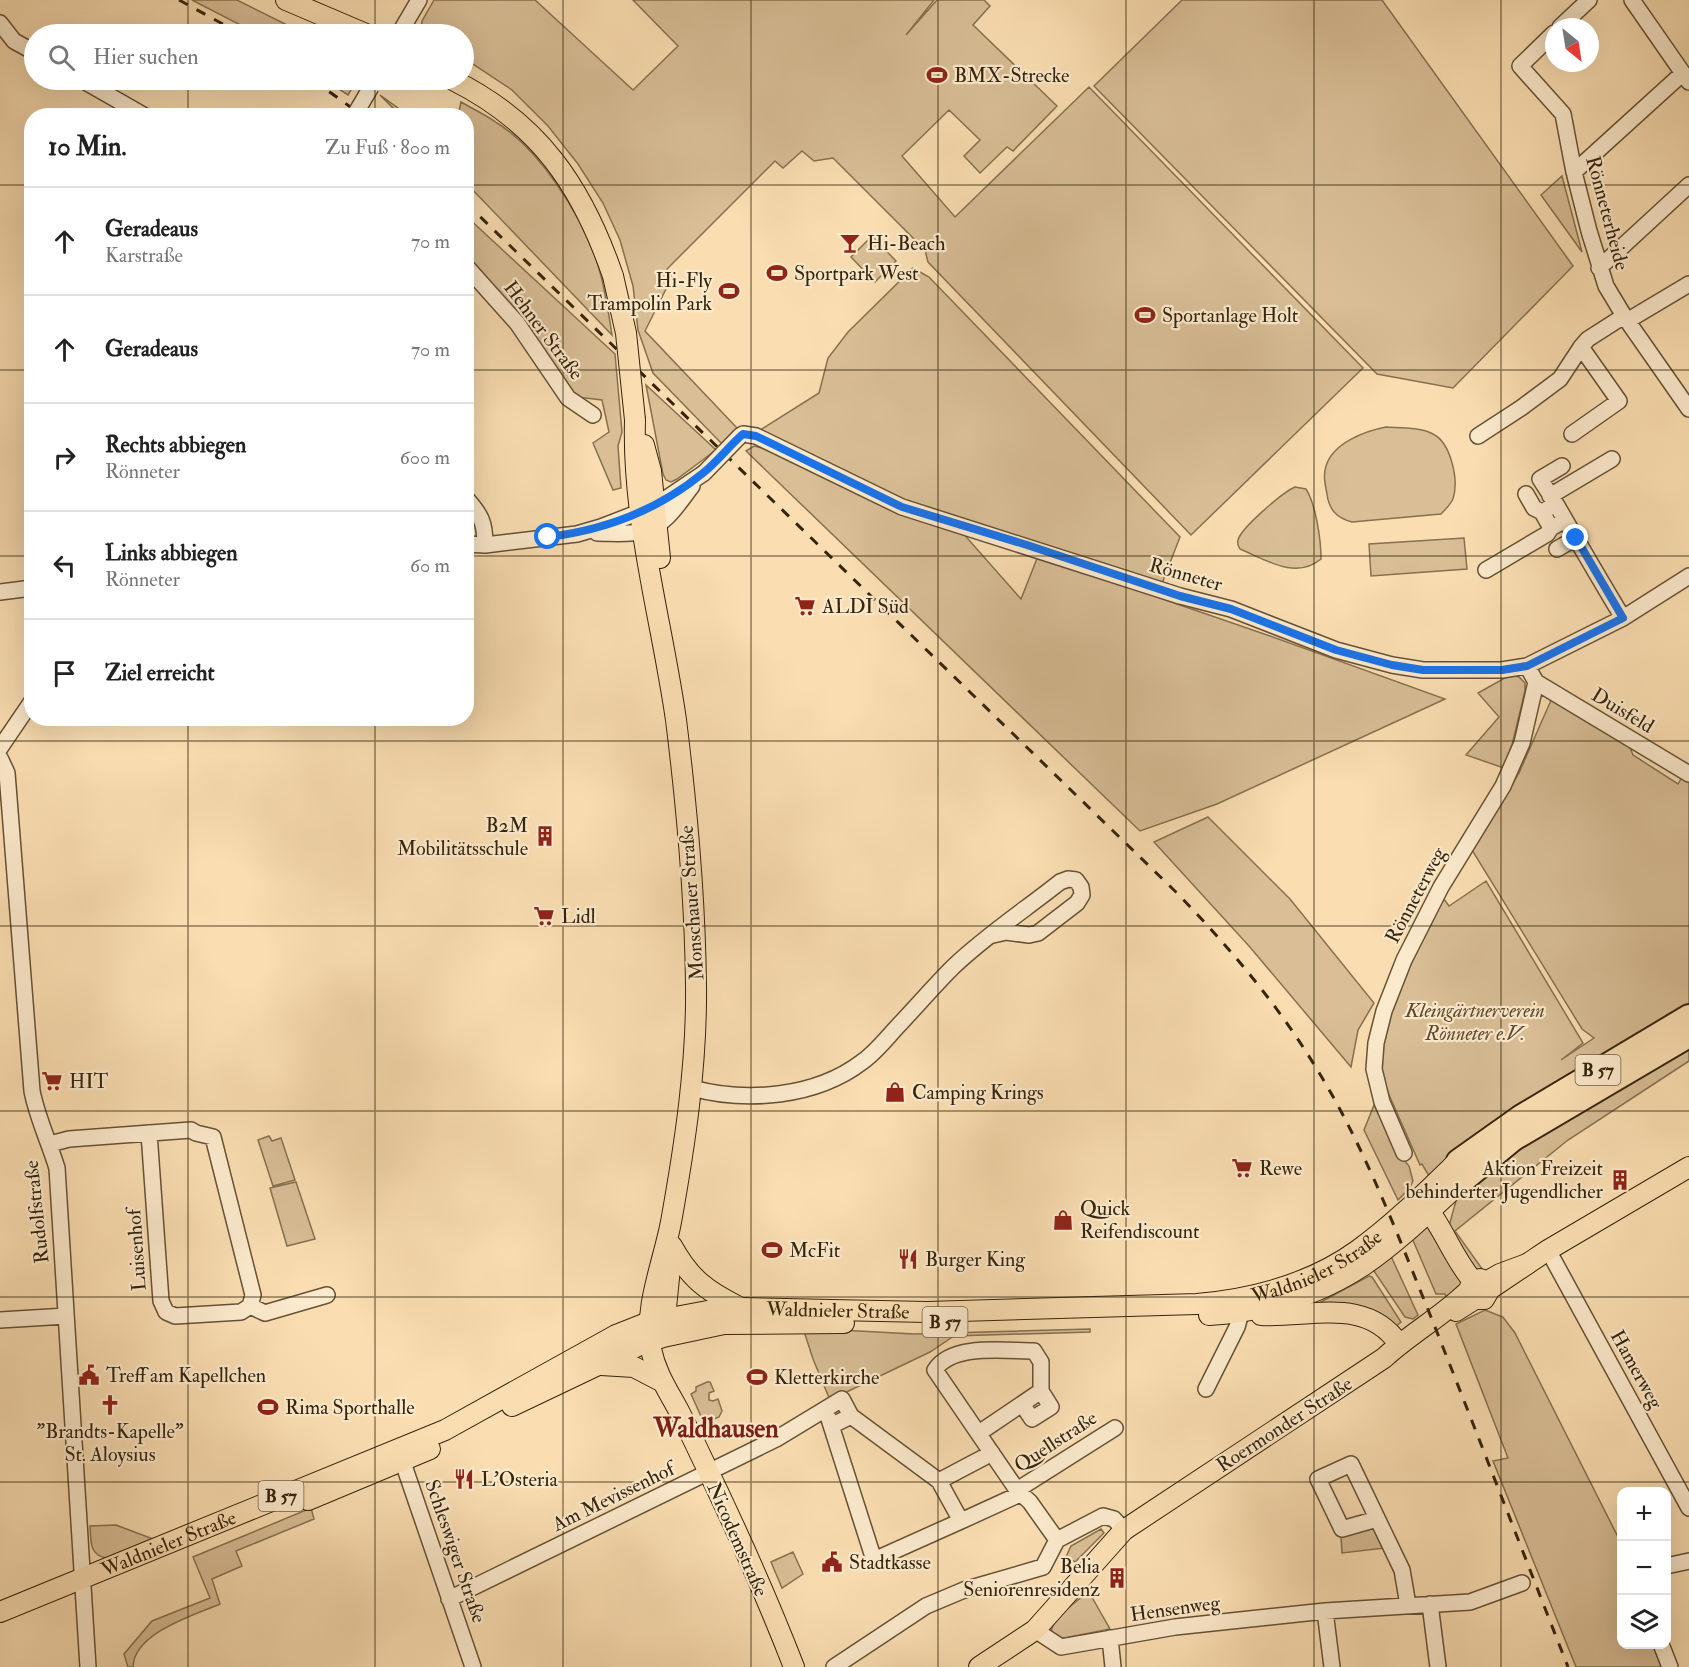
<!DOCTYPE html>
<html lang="de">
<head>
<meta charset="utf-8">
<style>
	body { margin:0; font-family:"IM FELL Double Pica",serif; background:#f6f6f6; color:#222 }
	.controls { position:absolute; right:18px; bottom:18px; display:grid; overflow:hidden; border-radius:12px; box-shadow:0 6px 24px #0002 }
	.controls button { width:54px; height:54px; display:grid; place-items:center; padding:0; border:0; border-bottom:2px solid #e0e0e0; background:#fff; color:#222; font:30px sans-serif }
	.compass { position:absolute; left:1545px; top:18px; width:54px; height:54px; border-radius:50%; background:#fff; box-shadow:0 6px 24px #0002; rotate:150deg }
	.stop { position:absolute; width:18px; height:18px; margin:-14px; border:4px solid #1a73e8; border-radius:50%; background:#fff }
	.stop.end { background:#1a73e8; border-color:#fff; box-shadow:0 2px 6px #0008 }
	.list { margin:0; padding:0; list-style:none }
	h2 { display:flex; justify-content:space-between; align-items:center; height:78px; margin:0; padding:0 24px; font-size:26px }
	h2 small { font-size:20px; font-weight:400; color:#767676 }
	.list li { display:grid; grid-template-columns:39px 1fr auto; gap:18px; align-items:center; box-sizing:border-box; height:108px; padding:0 24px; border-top:2px solid #e0e0e0 }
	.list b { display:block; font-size:22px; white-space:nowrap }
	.list p { margin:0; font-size:20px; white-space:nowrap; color:#767676 }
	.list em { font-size:20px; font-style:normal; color:#767676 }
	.icon { flex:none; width:33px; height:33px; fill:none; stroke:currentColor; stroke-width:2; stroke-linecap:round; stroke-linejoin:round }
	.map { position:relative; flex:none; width:1689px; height:1667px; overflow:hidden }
	.search { position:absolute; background:#fff; box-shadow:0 6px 24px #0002; left:24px; top:24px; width:450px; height:66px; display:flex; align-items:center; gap:15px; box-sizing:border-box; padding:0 21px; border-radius:33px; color:#767676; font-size:22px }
	.panel { position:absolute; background:#fff; box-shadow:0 6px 24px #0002; left:24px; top:108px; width:450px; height:618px; border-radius:24px }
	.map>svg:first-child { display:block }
</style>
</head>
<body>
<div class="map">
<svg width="1689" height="1667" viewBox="0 0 1689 1667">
	<rect width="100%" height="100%" fill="#fadeb2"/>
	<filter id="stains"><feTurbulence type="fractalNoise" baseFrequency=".00333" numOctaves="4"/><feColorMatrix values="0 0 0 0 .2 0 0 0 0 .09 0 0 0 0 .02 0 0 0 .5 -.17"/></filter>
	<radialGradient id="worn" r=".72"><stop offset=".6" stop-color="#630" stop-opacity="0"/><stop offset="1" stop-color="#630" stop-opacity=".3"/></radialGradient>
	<path fill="#d9be96" stroke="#877150" stroke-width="1.5" d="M192 0H237L305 34H258Z
		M434 0H535L633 90 678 46 633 0H934L906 35 937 0H984L990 6 973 25 1057 106 1013 151 1007 147 980 173 964 156 980 140 949 110 902 156 955 217 1089 87 1363 368 1191 535 928 262 925 250 833 158 814 161 802 151 783 168 775 161 667 269 672 277 645 331 737 428 722 444 653 373 638 330 633 286 620 240 603 203 578 164 548 126 512 90 464 58V34H424L421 30 422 21Z
		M1182 0H1382L1573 266 1453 388 1377 374 1094 86Z
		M325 80H357L348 95Z
		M380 95 405 113 409 110 432 115H400Z
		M461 102C473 109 486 115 497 123 539 149 580 213 596 259 604 283 608 309 612 335L467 184 466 116H458Z
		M1562 176 1582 252 1541 195Z
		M466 216 615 354 622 432 618 446 621 488 613 490 593 443 609 432 602 400 577 397C543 347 509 300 467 257Z
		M872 236 896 261 875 282 851 257Z
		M913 268 929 277 1180 537 1161 586 886 495 757 432 819 393 828 358 848 332Z
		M646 385 716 450 677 479 671 482 666 480 663 474Z
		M1386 427C1400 428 1420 427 1433 434 1451 443 1459 480 1453 499 1450 505 1446 509 1441 514L1352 522C1337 518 1329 510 1327 494 1325 484 1323 475 1326 466 1333 443 1365 431 1386 427Z
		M754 446 774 451 961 531 1021 599 1038 556 1270 636 1445 699 1217 804 1140 831 746 451Z
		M1295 487 1306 489C1316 505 1321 540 1321 559 1296 580 1266 560 1240 549 1238 545 1237 545 1238 540 1241 528 1283 492 1295 487Z
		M1464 538 1467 569 1371 576 1369 544Z
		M1510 675 1519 677 1525 683V691L1512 745 1504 768 1466 755 1499 717 1478 693Z
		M1552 698 1629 745 1633 755 1678 784 1682 777 1689 781V1005L1429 1176 1422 1164 1420 1165 1386 1088 1380 1063 1382 1030 1441 895 1449 906 1486 881 1583 1043 1561 1060 1594 1038 1582 1029 1472 850 1519 773Z
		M1208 817 1290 899 1374 1003 1358 1030 1351 1067 1249 946 1154 842Z
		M1689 1044V1061L1568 1140 1455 1231 1485 1273 1470 1266 1449 1226 1456 1201 1464 1187 1502 1157Z
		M1374 1105 1398 1153 1409 1166 1413 1181 1409 1189 1398 1200 1364 1130Z
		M269 1136 272 1141 281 1138 295 1180 273 1186 258 1140Z
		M296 1182 315 1239 287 1246 270 1188Z
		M1432 1220 1467 1281 1457 1291 1446 1297 1445 1294H1436L1412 1238Z
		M1390 1254 1418 1315 1413 1319 1405 1317 1372 1268Z
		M1369 1276 1372 1277 1401 1322 1394 1328 1317 1304Z
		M1485 1310 1503 1317 1515 1333 1621 1543 1622 1644 1655 1645 1664 1667H1576L1493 1461 1508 1458 1456 1324Z
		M803 1328 914 1334 1090 1329V1332L954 1336 930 1352 830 1400 813 1359Z
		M707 1382H710L714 1391 709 1393V1400L713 1401 718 1399 722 1411 719 1417 704 1423 691 1394 696 1391V1387Z
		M311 1508 314 1519 236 1551 242 1566 212 1579 220 1604C194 1615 134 1633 133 1667H128L124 1654 152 1621 210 1598 193 1557Z
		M116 1525 153 1539 106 1558C89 1555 91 1540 90 1526Z
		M1371 1528 1375 1529 1385 1548 1342 1553 1341 1537Z
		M1101 1529 1104 1533 1075 1562 1066 1557 1071 1546Z
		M793 1552 803 1574 782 1588 771 1562Z
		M1089 1592 1110 1629 1064 1638 1065 1640H1060L1051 1633C1051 1618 1078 1600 1089 1592Z"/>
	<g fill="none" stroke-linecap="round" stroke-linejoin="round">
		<g stroke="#665235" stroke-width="18">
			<path id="minor" d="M1632 0 1689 82
				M0 23 14 41 34 52
				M1560 27 1589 0
				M1554 33 1520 66 1563 114 1574 172 1589 231 1606 286 1624 316 1689 409
				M399 34 419 0
				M82 80 145 116
				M1574 172 1683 73
				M466 266 517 323 568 398 593 415
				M1599 268 1689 185
				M1627 321 1689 284
				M1572 434 1619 401 1581 347
				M740 436 743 434 756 436 902 507 1180 596 1231 609 1336 650 1392 665 1423 670H1502L1527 666 1623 618 1689 576
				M1478 436 1521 408 1560 379 1581 347 1588 339 1624 316
				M1526 494 1534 508 1542 512
				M1550 496 1612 459
				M466 498C481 515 485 522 485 545
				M1556 504 1540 479 1562 466
				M1565 520 1551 528 1542 512 1556 504C1578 542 1600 580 1623 618
				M597 533C612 533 630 535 644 531 666 525 679 503 692 486
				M466 544 485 545 577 534 601 527 655 506 704 473
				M1557 549 1576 538
				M1486 570 1547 534 1551 528
				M0 592 32 588
				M1536 682 1689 774
				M0 748 32 701
				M0 758 7 773 32 1091C37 1117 49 1142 57 1168L88 1667
				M692 1088C747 1103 816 1097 862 1062 875 1053 886 1039 897 1027 916 1007 934 986 953 967 984 937 1026 909 1060 882L1068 879 1076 880 1081 887 1082 895 1077 903 1038 933 1029 935 1006 932 993 935
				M50 1144 69 1139 191 1130 196 1133 213 1137 253 1295 250 1306 241 1312 175 1316 166 1312 161 1301 149 1133
				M1404 1153 1382 1102 1374 1069 1376 1043 1384 1011 1404 960 1441 887 1503 786 1522 743 1536 682 1527 666
				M1548 1250 1689 1508
				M250 1306 265 1313 327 1295
				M0 1320 66 1316
				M1206 1389 1237 1327 1241 1313
				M1022 1404 1032 1419 1051 1407 1041 1391
				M851 1416 939 1481
				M829 1419 874 1560 961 1521
				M979 1433 1041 1391V1362L1034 1351C1006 1351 952 1343 935 1370L1017 1490 1030 1502 1057 1540
				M399 1451 473 1667
				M992 1453 939 1481 961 1521 1020 1494
				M1017 1490 1115 1428
				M1377 1519 1342 1529 1318 1479 1351 1464 1402 1570 1408 1605
				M1666 1566 1689 1561
				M449 1599 776 1439 842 1399 851 1416 833 1425
				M1430 1604 1438 1667
				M1325 1611 1332 1667
				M1035 1630 1061 1647 1175 1627 1325 1611 1470 1602 1522 1583
				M1110 1638 1113 1667
				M1661 1644 1670 1667
				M834 1667 926 1606 964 1590 1043 1567 1057 1540 1103 1516 1114 1519 1124 1530"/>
		</g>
		<g stroke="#35240b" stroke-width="22">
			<g id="major">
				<path d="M286 0 366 34"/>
				<path d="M453 80C539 123 582 186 613 276"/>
				<path d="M635 420C632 521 662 621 676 720 687 808 695 897 696 985 697 1065 685 1144 671 1222 663 1264 644 1306 651 1349 656 1374 669 1392 680 1413 687 1427 694 1441 700 1454 734 1524 766 1595 794 1667"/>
				<path d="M644 445 651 471 660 558"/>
				<path d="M1421 1201C1443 1225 1452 1257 1473 1281"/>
				<path d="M672 1246C690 1279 707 1291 739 1307"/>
				<path d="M1456 1311 1475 1299H1484L1490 1289 1548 1250 1689 1167"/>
				<path d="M1209 1315C1264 1312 1318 1295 1364 1265 1398 1242 1428 1212 1458 1185"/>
				<path d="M1261 1315C1310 1318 1366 1296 1399 1344"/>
				<path d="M664 1328 670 1268"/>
				<path d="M601 1365 634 1367 661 1381"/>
				<path d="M512 1406 642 1344 663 1337 724 1324 844 1323"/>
				<path d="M308 1500 430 1449"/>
				<path id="s1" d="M0 1612 445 1430 616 1335 649 1322 718 1309 742 1308 927 1312 1197 1304C1253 1299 1311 1284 1358 1250 1394 1224 1426 1192 1458 1161"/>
				<path d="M979 1667 1035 1630 1124 1530 1384 1358C1410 1334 1441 1317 1466 1293 1470 1290 1470 1285 1473 1281L1480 1279 1486 1282 1500 1274 1527 1264"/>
			</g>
		</g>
		<g stroke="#35240b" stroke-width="26">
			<path id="highway" d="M1458 1161 1520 1117 1689 1016
				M1458 1185 1514 1139 1689 1036"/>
		</g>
		<use href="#minor" stroke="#fceacd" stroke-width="15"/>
		<use href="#major" stroke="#fadeb2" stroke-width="20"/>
		<use href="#highway" stroke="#fadeb2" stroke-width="22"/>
		<path stroke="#35240b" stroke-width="3" stroke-dasharray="10 10" stroke-linecap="butt" d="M179 0 241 34
			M313 80 363 116
			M466 203 1177 893C1228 946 1276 1002 1315 1066 1364 1145 1396 1231 1431 1317 1477 1433 1522 1550 1568 1667"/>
		<g stroke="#665235" stroke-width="18" stroke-linecap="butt">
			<path id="minor-bridge" d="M354 116 371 87
				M704 473 740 436"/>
		</g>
		<g stroke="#35240b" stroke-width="22" stroke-linecap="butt">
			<path id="major-bridge" d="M613 276 626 333 635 420"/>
		</g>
		<use href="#minor-bridge" stroke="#fceacd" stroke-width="15"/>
		<use href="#major-bridge" stroke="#fadeb2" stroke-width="20"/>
	</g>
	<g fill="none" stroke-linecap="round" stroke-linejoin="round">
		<path stroke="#1a73e8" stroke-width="8" d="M548 537C605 530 658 510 703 473 718 461 729 446 743 434L756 436 902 507 1027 545 1180 596 1231 609 1336 650 1392 665 1423 670H1502L1527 666 1623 618 1576 538"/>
	</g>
	<path fill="none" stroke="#35240b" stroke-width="1.5" stroke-opacity="0.55" d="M188 0V34M375 0V34M563 0V1667M751 0V1667M938 0V1667M1126 0V1667M1314 0V1667M1501 0V1667M188 80V116M375 80V116M0 185H32M466 185H1689M0 370H32M466 370H1689M0 556H32M466 556H1689M188 718V1667M375 718V1667M0 741H1689M0 926H1689M0 1111H1689M0 1297H1689M0 1482H1689"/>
	<defs>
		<g id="stadium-bare" transform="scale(1.62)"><path d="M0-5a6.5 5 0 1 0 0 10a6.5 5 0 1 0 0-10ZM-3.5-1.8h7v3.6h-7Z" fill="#8f2418" stroke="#fceacd" stroke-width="2.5" paint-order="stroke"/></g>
		<g id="bar-bare" transform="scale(1.62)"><path d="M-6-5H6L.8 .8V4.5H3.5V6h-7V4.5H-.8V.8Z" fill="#8f2418" stroke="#fceacd" stroke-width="2.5" paint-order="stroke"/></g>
		<g id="supermarket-bare" transform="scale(1.62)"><path d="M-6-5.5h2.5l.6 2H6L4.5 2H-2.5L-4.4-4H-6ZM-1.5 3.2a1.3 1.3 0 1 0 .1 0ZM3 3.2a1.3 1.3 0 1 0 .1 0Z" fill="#8f2418" stroke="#fceacd" stroke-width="2.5" paint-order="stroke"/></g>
		<g id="building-bare" transform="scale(1.62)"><path d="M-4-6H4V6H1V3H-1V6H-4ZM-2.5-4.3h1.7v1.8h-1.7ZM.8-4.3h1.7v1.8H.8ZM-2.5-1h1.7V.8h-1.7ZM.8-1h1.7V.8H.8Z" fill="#8f2418" stroke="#fceacd" stroke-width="2.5" paint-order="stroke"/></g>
		<g id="shop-bare" transform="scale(1.62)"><path d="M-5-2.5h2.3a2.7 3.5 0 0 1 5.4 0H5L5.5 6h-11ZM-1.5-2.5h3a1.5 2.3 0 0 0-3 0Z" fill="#8f2418" stroke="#fceacd" stroke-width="2.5" paint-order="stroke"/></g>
		<g id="restaurant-bare" transform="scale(1.62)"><path d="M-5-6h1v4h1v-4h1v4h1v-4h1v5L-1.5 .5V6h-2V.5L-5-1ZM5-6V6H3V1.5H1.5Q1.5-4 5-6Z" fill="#8f2418" stroke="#fceacd" stroke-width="2.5" paint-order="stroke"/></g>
		<g id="civic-bare" transform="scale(1.62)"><path d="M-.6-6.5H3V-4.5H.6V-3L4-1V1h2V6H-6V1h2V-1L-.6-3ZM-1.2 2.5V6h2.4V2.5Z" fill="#8f2418" stroke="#fceacd" stroke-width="2.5" paint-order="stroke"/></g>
		<g id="church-bare" transform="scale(1.62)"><path d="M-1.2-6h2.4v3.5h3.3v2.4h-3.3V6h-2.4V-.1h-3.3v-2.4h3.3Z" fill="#8f2418" stroke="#fceacd" stroke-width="2.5" paint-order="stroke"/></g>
	</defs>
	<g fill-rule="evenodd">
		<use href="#stadium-bare" x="937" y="75"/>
		<use href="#bar-bare" x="850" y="243"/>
		<use href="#stadium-bare" x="777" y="273"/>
		<use href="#stadium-bare" x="729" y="291"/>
		<use href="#stadium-bare" x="1145" y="315"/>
		<use href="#supermarket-bare" x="805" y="606"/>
		<use href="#building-bare" x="545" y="836"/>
		<use href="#supermarket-bare" x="544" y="916"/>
		<use href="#supermarket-bare" x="52" y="1081"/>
		<use href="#shop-bare" x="895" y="1092"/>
		<use href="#supermarket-bare" x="1242" y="1168"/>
		<use href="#building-bare" x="1620" y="1180"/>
		<use href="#shop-bare" x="1063" y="1220"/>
		<use href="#stadium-bare" x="772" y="1250"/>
		<use href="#restaurant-bare" x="908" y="1259"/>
		<use href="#civic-bare" x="89" y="1375"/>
		<use href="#stadium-bare" x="757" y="1377"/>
		<use href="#church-bare" x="110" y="1405"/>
		<use href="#stadium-bare" x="268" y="1407"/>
		<use href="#restaurant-bare" x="464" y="1479"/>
		<use href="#civic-bare" x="832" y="1562"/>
		<use href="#building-bare" x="1117" y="1578"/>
	</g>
	<g text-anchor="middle" stroke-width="4.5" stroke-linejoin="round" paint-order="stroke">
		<g fill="#fceacd" stroke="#715f45" stroke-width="1.5">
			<rect x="1575.5" y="1055" width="45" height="30" rx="4.5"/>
			<rect x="922.5" y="1307" width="45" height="30" rx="4.5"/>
			<rect x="258.5" y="1481" width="45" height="30" rx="4.5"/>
		</g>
		<g font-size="18" font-weight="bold" fill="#35240b">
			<text x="1598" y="1076">B 57</text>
			<text x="945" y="1328">B 57</text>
			<text x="281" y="1502">B 57</text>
		</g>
		<g font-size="20" fill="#35240b" stroke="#fceacd" text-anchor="start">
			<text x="954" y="82">BMX-Strecke</text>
			<text x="867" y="250">Hi-Beach</text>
			<text x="794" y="280">Sportpark West</text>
			<text x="712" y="287" text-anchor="end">Hi-Fly<tspan x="712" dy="23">Trampolin Park</tspan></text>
			<text x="1162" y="322">Sportanlage Holt</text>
			<text x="822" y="613">ALDI Süd</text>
			<text x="528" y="832" text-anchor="end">B2M<tspan x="528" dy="23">Mobilitätsschule</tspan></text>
			<text x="561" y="923">Lidl</text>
			<text x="69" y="1088">HIT</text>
			<text x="912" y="1099">Camping Krings</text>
			<text x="1259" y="1175">Rewe</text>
			<text x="1603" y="1175" text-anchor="end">Aktion Freizeit<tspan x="1603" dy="23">behinderter Jugendlicher</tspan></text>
			<text x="1080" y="1215">Quick<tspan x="1080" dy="23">Reifendiscount</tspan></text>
			<text x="789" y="1257">McFit</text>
			<text x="925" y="1266">Burger King</text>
			<text x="106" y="1382">Treff am Kapellchen</text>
			<text x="774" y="1384">Kletterkirche</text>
			<text x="285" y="1414">Rima Sporthalle</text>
			<text x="110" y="1438" text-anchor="middle">"Brandts-Kapelle"<tspan x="110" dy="23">St. Aloysius</tspan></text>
			<text x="481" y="1486">L'Osteria</text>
			<text x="849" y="1569">Stadtkasse</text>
			<text x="1100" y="1573" text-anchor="end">Belia<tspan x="1100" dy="23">Seniorenresidenz</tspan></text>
		</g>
		<g font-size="20" fill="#35240b" stroke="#fceacd">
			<text transform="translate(1608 213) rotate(75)" y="7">Rönneterheide</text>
			<text transform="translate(544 330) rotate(53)" y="7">Hehner Straße</text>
			<text transform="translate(1186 574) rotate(16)" y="7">Rönneter</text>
			<text transform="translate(1623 710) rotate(31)" y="7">Duisfeld</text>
			<text transform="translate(1415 895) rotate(-62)" y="7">Rönneterweg</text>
			<text transform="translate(691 903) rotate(-94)" y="7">Monschauer Straße</text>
			<text transform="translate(36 1212) rotate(-96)" y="7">Rudolfstraße</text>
			<text transform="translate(136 1250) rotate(-94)" y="7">Luisenhof</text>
			<text dy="7" stroke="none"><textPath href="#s1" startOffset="1388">Waldnieler Straße</textPath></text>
			<text dy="7" stroke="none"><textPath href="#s1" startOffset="902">Waldnieler Straße</textPath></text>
			<text transform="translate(1637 1369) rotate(61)" y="7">Hamerweg</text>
			<text transform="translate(1284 1424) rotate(-33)" y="7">Roermonder Straße</text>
			<text transform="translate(1055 1441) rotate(-33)" y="7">Quellstraße</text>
			<text transform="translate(613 1496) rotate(-26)" y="7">Am Mevissenhof</text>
			<text transform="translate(738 1539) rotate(66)" y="7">Nicodemstraße</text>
			<text dy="7" stroke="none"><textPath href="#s1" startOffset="182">Waldnieler Straße</textPath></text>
			<text transform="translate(456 1551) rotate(71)" y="7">Schleswiger Straße</text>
			<text transform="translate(1175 1608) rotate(-8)" y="7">Hensenweg</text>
		</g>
		<g font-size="20" font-style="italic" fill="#5e4a2e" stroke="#fceacd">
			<text x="1475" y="1017">Kleingärtnerverein<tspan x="1475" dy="23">Rönneter e.V.</tspan></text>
		</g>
		<g font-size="26" font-weight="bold" fill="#7a1f14" stroke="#fceacd">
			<text x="716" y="1437">Waldhausen</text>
		</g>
	</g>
	<rect width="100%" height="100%" filter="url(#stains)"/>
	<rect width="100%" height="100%" fill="url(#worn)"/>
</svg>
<div class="controls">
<button>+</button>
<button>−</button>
<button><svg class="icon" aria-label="layers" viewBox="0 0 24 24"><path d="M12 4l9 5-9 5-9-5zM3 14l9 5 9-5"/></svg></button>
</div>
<svg class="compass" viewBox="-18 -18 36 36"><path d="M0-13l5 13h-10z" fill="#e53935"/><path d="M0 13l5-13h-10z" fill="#767676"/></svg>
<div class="stop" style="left:548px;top:537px"></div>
<div class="stop end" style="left:1576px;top:538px"></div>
<div class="search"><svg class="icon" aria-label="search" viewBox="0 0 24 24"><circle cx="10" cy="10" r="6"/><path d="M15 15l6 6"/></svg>Hier suchen</div>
<section class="panel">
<h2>10 Min.<small>Zu Fuß · 800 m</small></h2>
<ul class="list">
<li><svg class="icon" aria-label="ahead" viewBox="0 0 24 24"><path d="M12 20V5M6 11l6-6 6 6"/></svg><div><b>Geradeaus</b><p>Karstraße</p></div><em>70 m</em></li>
<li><svg class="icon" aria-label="ahead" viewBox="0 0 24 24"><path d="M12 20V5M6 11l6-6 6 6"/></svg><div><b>Geradeaus</b></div><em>70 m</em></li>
<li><svg class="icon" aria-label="right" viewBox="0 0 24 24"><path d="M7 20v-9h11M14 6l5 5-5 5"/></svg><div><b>Rechts abbiegen</b><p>Rönneter</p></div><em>600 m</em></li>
<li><svg class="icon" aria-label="left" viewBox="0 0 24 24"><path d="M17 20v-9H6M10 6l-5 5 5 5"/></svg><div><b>Links abbiegen</b><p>Rönneter</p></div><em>60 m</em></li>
<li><svg class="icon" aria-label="arrive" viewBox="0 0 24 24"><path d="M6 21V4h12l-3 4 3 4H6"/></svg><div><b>Ziel erreicht</b></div></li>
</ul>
</section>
</div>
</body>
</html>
